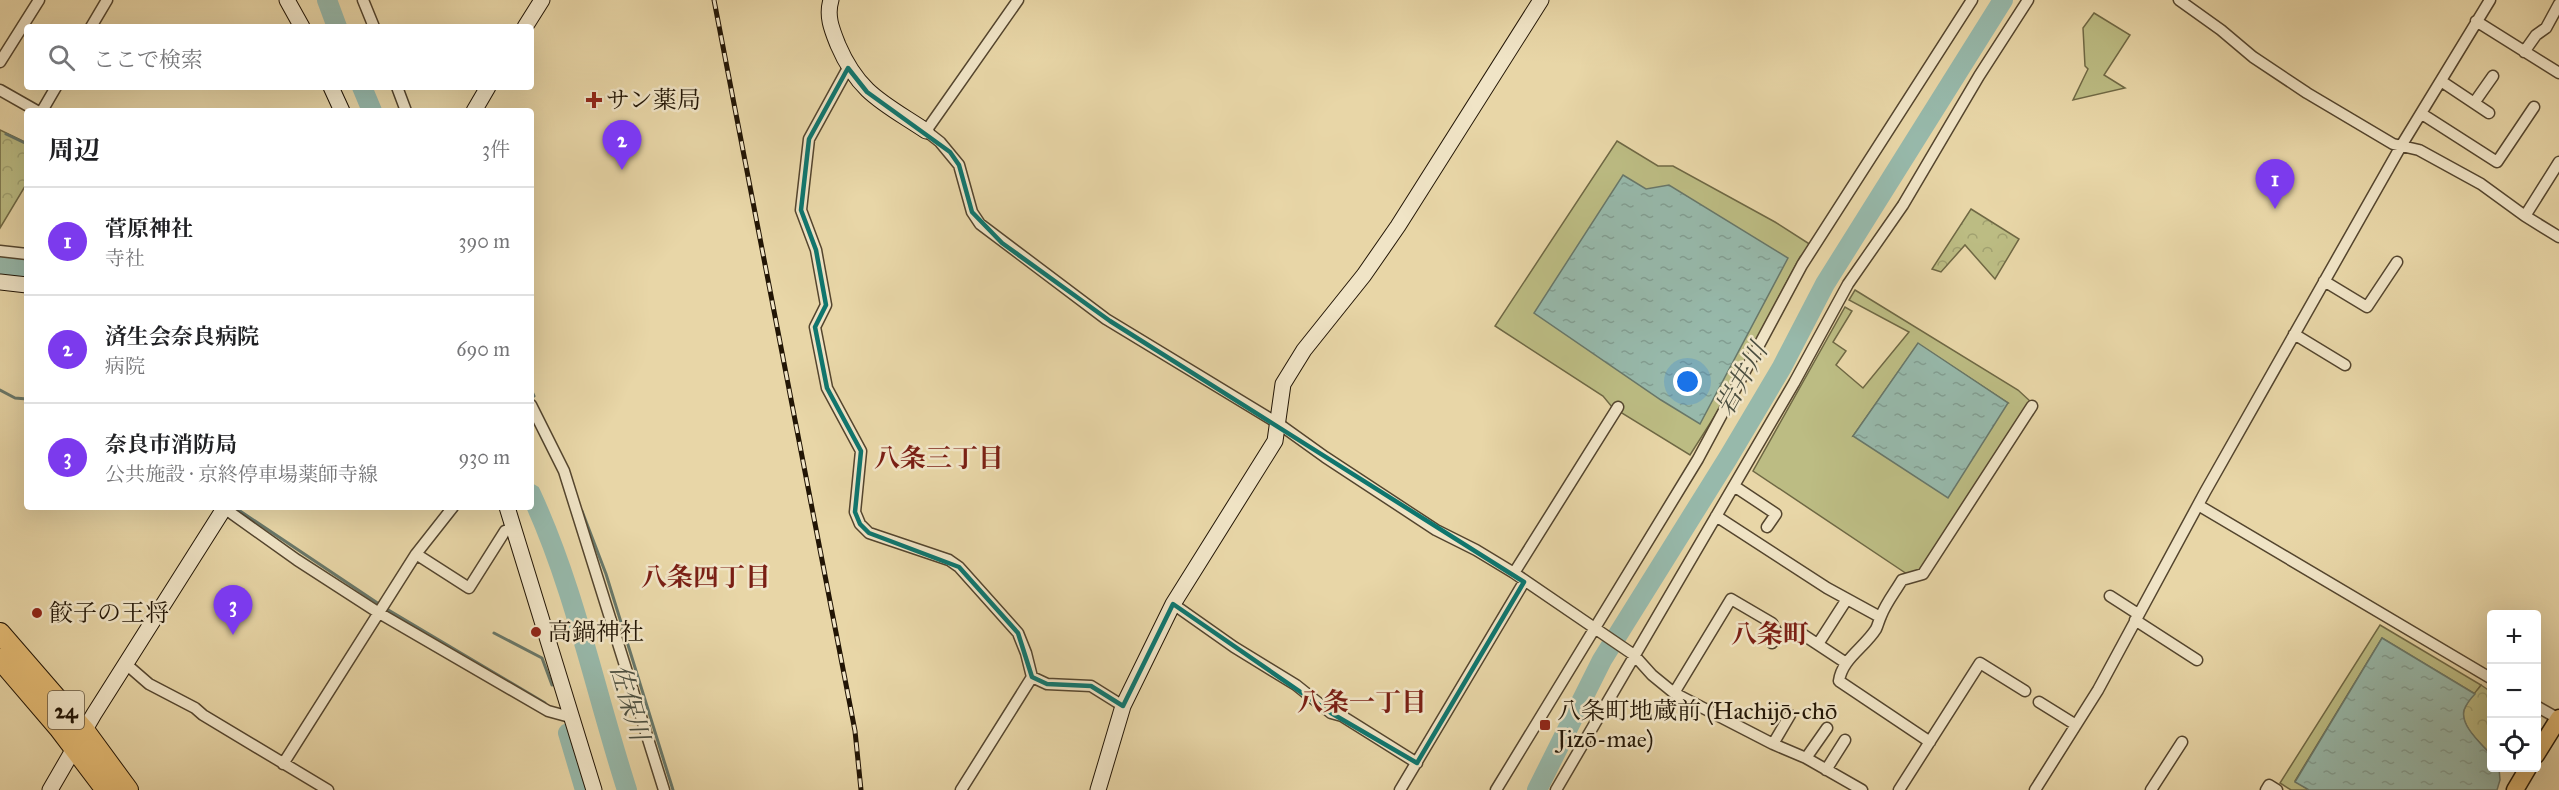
<!DOCTYPE html>
<html lang="ja">
<head>
<meta charset="utf-8">
<style>
	body { margin:0; font-family:"IM FELL Great Primer","Noto Serif JP",serif; background:#f2f2f2; color:#202124 }
	.controls { position:absolute; right:18px; bottom:18px; display:grid; overflow:hidden; border-radius:6px; box-shadow:0 6px 24px #0002 }
	.controls button { width:54px; height:54px; display:grid; place-items:center; padding:0; border:0; border-bottom:2px solid #e0e0e0; background:#fff; color:#202124; font:30px sans-serif }
	.you { position:absolute; left:1688px; top:382px; width:21px; height:21px; margin:-15px; border:4px solid #fff; border-radius:50%; background:#1a73e8; box-shadow:0 0 0 9px #1a73e833 }
	.badge { display:grid; place-items:center; width:39px; height:39px; border-radius:50%; background:#7c3aed; color:#fff; font-size:20px; font-weight:700 }
	.pin { position:absolute; translate:-50% -50px; filter:drop-shadow(0 2px 3px #0008) }
	.pin::after { content:''; position:absolute; top:32px; width:21px; height:18px; background:inherit; clip-path:polygon(0 0,100% 0,50% 100%) }
	.list { margin:0; padding:0; list-style:none }
	h2 { display:flex; justify-content:space-between; align-items:center; height:78px; margin:0; padding:0 24px; font-size:26px }
	h2 small { font-size:20px; font-weight:400; color:#757577 }
	.list li { display:grid; grid-template-columns:39px 1fr auto; gap:18px; align-items:center; box-sizing:border-box; height:108px; padding:0 24px; border-top:2px solid #e0e0e0 }
	.list b { display:block; font-size:22px; white-space:nowrap }
	.list p { margin:0; font-size:20px; white-space:nowrap; color:#757577 }
	.list em { font-size:20px; font-style:normal; color:#757577 }
	.icon { flex:none; width:33px; height:33px; fill:none; stroke:currentColor; stroke-width:2; stroke-linecap:round; stroke-linejoin:round }
	.map { position:relative; flex:none; width:2559px; height:790px; overflow:hidden }
	.search { position:absolute; background:#fff; box-shadow:0 6px 24px #0002; left:24px; top:24px; width:510px; height:66px; display:flex; align-items:center; gap:15px; box-sizing:border-box; padding:0 21px; border-radius:6px; color:#757577; font-size:22px }
	.panel { position:absolute; background:#fff; box-shadow:0 6px 24px #0002; left:24px; top:108px; width:510px; height:402px; border-radius:6px }
	.map>svg:first-child { display:block }
</style>
</head>
<body>
<div class="map">
<svg width="2559" height="790" viewBox="0 0 2559 790">
	<defs>
		<pattern id="park-crowns" width="20" height="18" patternUnits="userSpaceOnUse" patternTransform="scale(1.5)"><rect width="20" height="18" fill="#bcbc83"/><path d="M2 6a3 3 0 1 1 6 0M12 15a3 3 0 1 1 6 0" fill="none" stroke="#a1a170"/></pattern>
		<pattern id="water-ripples" width="26" height="14" patternUnits="userSpaceOnUse" patternTransform="scale(1.5)"><rect width="26" height="14" fill="#97b9ab"/><path d="M2 4q2-2 4 0t4 0M15 11q2-2 4 0t4 0" fill="none" stroke="#829e92"/></pattern>
	</defs>
	<rect width="100%" height="100%" fill="#e8d6a7"/>
	<filter id="stains"><feTurbulence type="fractalNoise" baseFrequency=".00333" numOctaves="4"/><feColorMatrix values="0 0 0 0 .2 0 0 0 0 .09 0 0 0 0 .02 0 0 0 .5 -.17"/></filter>
	<radialGradient id="worn" r=".72"><stop offset=".6" stop-color="#630" stop-opacity="0"/><stop offset="1" stop-color="#630" stop-opacity=".3"/></radialGradient>
	<path fill="#bcbc83" stroke="#6f6844" stroke-width="1.5" fill-rule="evenodd" d="M2094 13 2130 35 2104 75 2125 88 2073 100 2088 69 2085 66 2083 28Z
		M1617 141 1658 166H1673L1775 222 1811 245 1800 257 1723 403 1690 455 1612 407 1603 396 1495 326Z
		M1855 290 2018 390 2030 401 1920 571 1907 574 1753 471 1845 307 1852 311 1833 342 1846 351 1836 365 1863 388 1909 332 1849 300ZM1918 344 2008 403 1853 436Z
		M2380 625 2481 685 2475 694 2382 638 2295 781 2309 790H2291L2280 783Z"/>
	<path fill="url(#park-crowns)" stroke="#6f6844" stroke-width="1.5" d="M0 130 27 143V183L0 228Z
		M1971 209 2019 239 1995 279 1965 245 1941 272 1932 269Z
		M2481 685 2491 692V755C2482 744 2459 726 2464 710 2466 702 2476 692 2481 685Z"/>
	<path fill="url(#water-ripples)" stroke="#687769" stroke-width="1.5" d="M1623 175 1646 189 1669 185 1788 258 1700 424 1661 400 1534 313Z
		M1918 343 2008 403 1948 498 1853 436Z
		M2382 638 2475 694C2471 698 2466 705 2464 710 2460 726 2482 744 2491 755L2492 768H2499L2500 780 2497 790H2309L2295 782Z"/>
	<g fill="none" stroke-linecap="round" stroke-linejoin="round">
		<path stroke="#687769" stroke-width="3" d="M6 134 27 144
			M531 389 534 396
			M0 390 15 398 27 399
			M234 507 379 604
			M582 511 606 574 673 790
			M385 608 545 703
			M494 633 542 658 552 685"/>
		<path stroke="#97b9ab" stroke-width="20" d="M327 0 337 27
			M362 87 372 111
			M0 266 27 268
			M531 494C575 589 595 691 627 790
			M568 733 585 790
			M1537 790 1602 660 1728 458 1782 367 1825 284 2003 0"/>
		<g stroke="#54452e" stroke-width="13">
			<path id="street" d="M363 0 374 27
				M1018 0 926 131 940 142 959 165 972 212 980 224 1106 319 1279 424 1325 457 1436 530 1476 550 1514 573 1634 655 1652 675 1674 693 1773 744 1806 758 1862 790
				M2179 0 2221 30 2253 57 2307 93 2393 144 2419 150 2481 184 2525 216 2559 237
				M2476 21 2559 73
				M91 27 107 0
				M2524 52 2536 35 2546 28 2559 4
				M0 62 39 0
				M848 68 809 139 801 210 816 250 826 305 815 327 827 388 861 451 855 512 860 524 869 533 949 560 959 567 1018 633 1026 653 1032 677 1047 684 1091 686 1123 706
				M2441 81 2489 113
				M397 87 406 111
				M0 90 37 111
				M2474 103 2493 76
				M42 111 56 87
				M2422 114 2497 162 2534 107
				M2525 216 2559 162
				M0 251 27 254
				M2324 281 2367 307 2397 262
				M2294 334 2345 365
				M531 405 564 471 664 790
				M1734 486 1776 514 1767 527
				M2198 505 2492 679
				M224 508 297 560 379 613 548 711 570 717
				M1716 516 1827 588 1880 617
				M416 554 469 588 505 531 514 528
				M1514 573 1618 407
				M2110 596 2138 614
				M1173 604 1234 647 1296 685 1331 713 1342 716 1417 763
				M2135 620 2197 660
				M1799 632 1846 663
				M1818 644 1847 599
				M126 664 149 684 195 708 203 715 328 790
				M1674 693 1731 599 1772 623 1778 635 1772 643
				M2039 702 2076 725
				M2536 706 2559 719
				M1930 742 1839 681C1842 659 1864 648 1876 629 1878 625 1879 620 1881 616 1886 603 1895 592 1902 580L1923 574 2032 406
				M1773 744 1790 715
				M1806 758 1827 728
				M283 764 416 554 453 507
				M1826 770 1845 740
				M961 790 1032 677
				M1400 790 1524 582
				M1496 790 1698 459 1802 265 1972 0
				M1556 790 1794 383 1848 284 1903 205 1979 76 2028 0
				M1899 790 1980 663 2025 691
				M2035 790 2098 690 2205 492 2401 146 2490 0
				M2151 790 2182 742
				M2266 790 2269 785 2277 790"/>
		</g>
		<g stroke="#221505" stroke-width="17">
			<path id="secondary" d="M287 0 302 27
				M831 0C826 16 832 30 838 45 859 94 884 103 926 131
				M525 27 542 0
				M331 87 342 111
				M474 111 488 87
				M0 282 27 285
				M507 507 594 790
				M50 790 94 714 225 507
				M1098 790 1123 706 1173 604 1275 441 1283 384 1304 350 1364 275 1398 226 1541 0"/>
		</g>
		<g stroke="#221505" stroke-width="19">
			<path id="primary" d="M2536 755 2559 718
				M2515 790 2528 768"/>
		</g>
		<g stroke="#221505" stroke-width="22">
			<path id="highway" d="M0 633 84 730 128 790
				M0 659 59 728 106 790"/>
		</g>
		<use href="#street" stroke="#f0e4c6" stroke-width="10"/>
		<use href="#secondary" stroke="#f0e4c6" stroke-width="15"/>
		<use href="#primary" stroke="#e4bb74" stroke-width="16"/>
		<use href="#highway" stroke="#e4bb74" stroke-width="20"/>
		<g stroke="#221505" stroke-width="5">
			<path id="rail" d="M714 0 855 731 861 790"/>
		</g>
		<use href="#rail" stroke="#f0e4c6" stroke-width="3" stroke-dasharray="9" stroke-linecap="butt"/>
	</g>
	<path fill="none" stroke="#0f766e" stroke-width="4.5" stroke-linejoin="round" d="M848 68 867 92 950 152 959 165 972 212 1002 243 1110 321 1524 582 1417 763 1331 713 1173 604 1123 706 1091 686 1047 684 1032 677 1018 633 959 567 869 533 860 524 855 512 861 451 827 388 815 327 826 305 816 250 801 210 809 139Z"/>
	<g fill="#8f2418" stroke="#f0e4c6" stroke-width="2">
		<path d="M591 91h6v6h6v6h-6v6h-6v-6h-6v-6h6z"/>
		<circle cx="37" cy="613" r="6"/>
		<circle cx="536" cy="632" r="6"/>
		<rect x="1539" y="719" width="12" height="12" rx="3"/>
	</g>
	<g text-anchor="middle" stroke-width="5" stroke-linejoin="round" paint-order="stroke">
		<rect fill="#f0e4c6" stroke="#60533f" stroke-width="1.5" x="48" y="691" width="36" height="38" rx="4.5"/>
		<g font-size="22" font-weight="bold" fill="#221505">
			<text x="66" y="718">24</text>
		</g>
		<g font-size="24" fill="#221505" stroke="#f0e4c6" text-anchor="start">
			<text x="606" y="108">サン薬局</text>
			<text x="49" y="621">餃子の王将</text>
			<text x="548" y="640">高鍋神社</text>
			<text x="1557" y="719">八条町地蔵前 (Hachijō-chō<tspan x="1557" dy="28">Jizō-mae)</tspan></text>
		</g>
		<g font-size="26" font-style="italic" fill="#4b4e3f" stroke="#f0e4c6">
			<text transform="translate(1741 379) rotate(-61)" y="9">岩井川</text>
			<text transform="translate(630 702) rotate(74)" y="9">佐保川</text>
		</g>
		<g font-size="26" font-weight="bold" fill="#7a1f14" stroke="#f0e4c6">
			<text x="939" y="467">八条三丁目</text>
			<text x="706" y="586">八条四丁目</text>
			<text x="1770" y="643">八条町</text>
			<text x="1362" y="711">八条一丁目</text>
		</g>
	</g>
	<rect width="100%" height="100%" filter="url(#stains)"/>
	<rect width="100%" height="100%" fill="url(#worn)"/>
</svg>
<div class="controls">
<button>+</button>
<button>−</button>
<button><svg class="icon" aria-label="locate" viewBox="0 0 24 24"><circle cx="12" cy="12" r="6"/><path d="M12 2v4M12 18v4M2 12h4M18 12h4"/></svg></button>
</div>
<div class="you"></div>
<div class="pin badge" style="left:2275px;top:209px">1</div>
<div class="pin badge" style="left:622px;top:170px">2</div>
<div class="pin badge" style="left:233px;top:635px">3</div>
<div class="search"><svg class="icon" aria-label="search" viewBox="0 0 24 24"><circle cx="10" cy="10" r="6"/><path d="M15 15l6 6"/></svg>ここで検索</div>
<section class="panel">
<h2>周辺<small>3件</small></h2>
<ul class="list">
<li><span class="badge">1</span><div><b>菅原神社</b><p>寺社</p></div><em>390 m</em></li>
<li><span class="badge">2</span><div><b>済生会奈良病院</b><p>病院</p></div><em>690 m</em></li>
<li><span class="badge">3</span><div><b>奈良市消防局</b><p>公共施設 · 京終停車場薬師寺線</p></div><em>930 m</em></li>
</ul>
</section>
</div>
</body>
</html>
